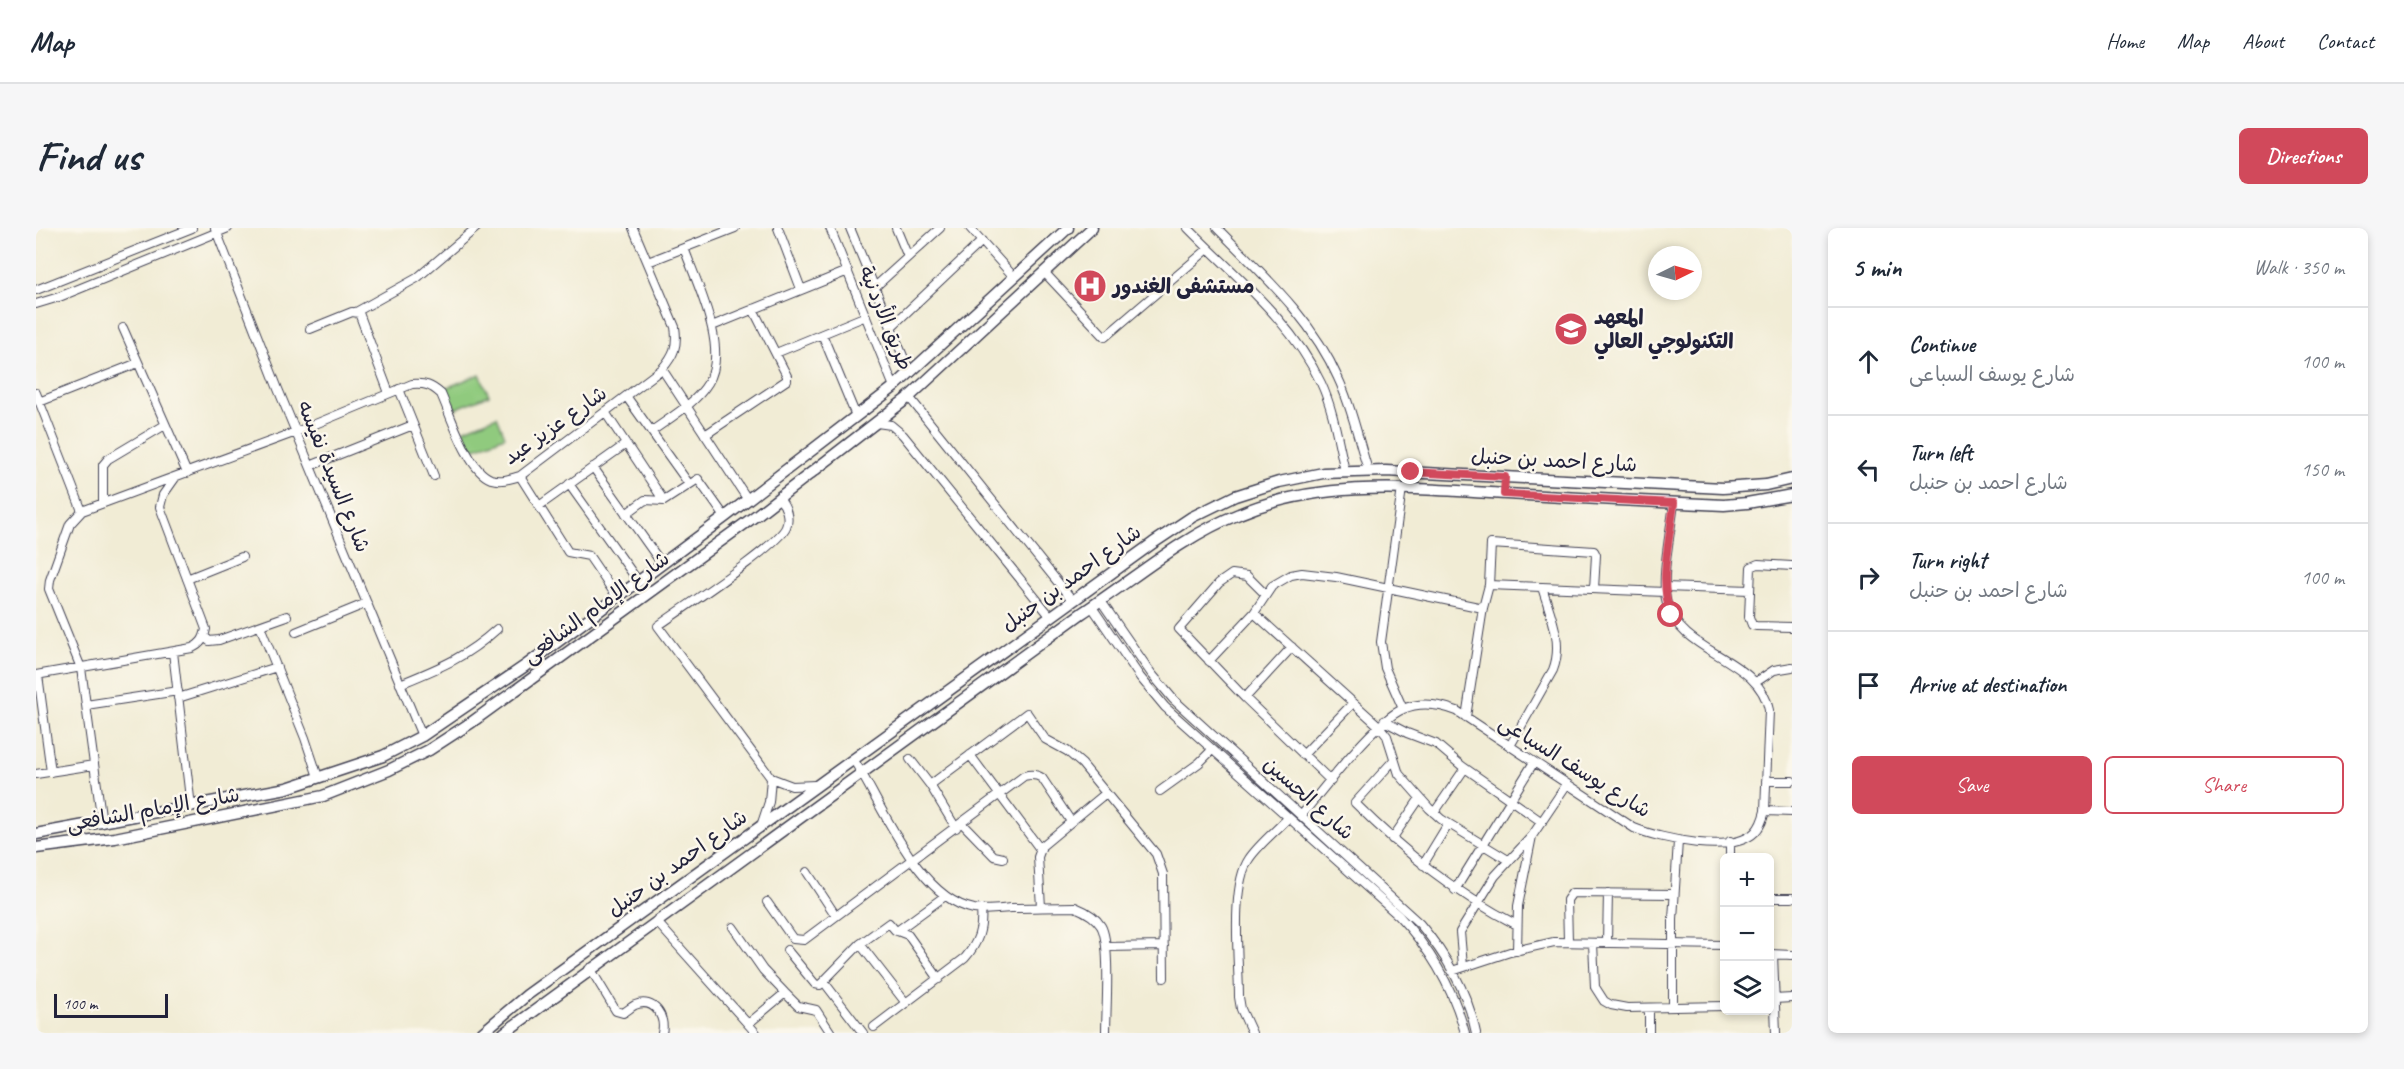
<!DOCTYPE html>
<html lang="en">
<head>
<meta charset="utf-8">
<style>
	body { margin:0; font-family:Caveat,"Playpen Sans Arabic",sans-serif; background:#f6f6f7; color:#1f2937 }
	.controls { position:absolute; right:18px; bottom:18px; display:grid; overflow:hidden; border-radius:9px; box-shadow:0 3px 9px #0003 }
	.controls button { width:54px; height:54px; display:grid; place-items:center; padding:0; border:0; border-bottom:2px solid #e0e1e3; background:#fff; color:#1f2937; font:30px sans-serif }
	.compass { position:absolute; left:1612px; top:18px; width:54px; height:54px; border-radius:50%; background:#fff; box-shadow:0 3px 9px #0003; rotate:85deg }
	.scale { position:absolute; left:18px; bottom:15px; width:114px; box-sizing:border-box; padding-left:6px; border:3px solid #22223b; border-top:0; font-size:16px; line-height:21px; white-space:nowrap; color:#22223b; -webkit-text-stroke:4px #fbf7ec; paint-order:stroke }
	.stop { position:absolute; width:18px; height:18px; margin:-14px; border:4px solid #d1495b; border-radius:50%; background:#fff }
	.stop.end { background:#d1495b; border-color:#fff; box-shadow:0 2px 6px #0008 }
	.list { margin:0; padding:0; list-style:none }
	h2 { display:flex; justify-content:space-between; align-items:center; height:78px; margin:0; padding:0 24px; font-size:26px }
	h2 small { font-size:20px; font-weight:400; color:#747a83 }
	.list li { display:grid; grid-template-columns:39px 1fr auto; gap:18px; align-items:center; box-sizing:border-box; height:108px; padding:0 24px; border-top:2px solid #e0e1e3 }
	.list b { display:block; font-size:22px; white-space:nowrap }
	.list p { margin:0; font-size:20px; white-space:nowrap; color:#747a83 }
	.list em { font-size:20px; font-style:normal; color:#747a83 }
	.actions { display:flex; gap:12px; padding:18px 24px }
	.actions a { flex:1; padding:14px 0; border:2px solid #d1495b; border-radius:9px; text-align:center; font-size:21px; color:#d1495b }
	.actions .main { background:#d1495b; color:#fff }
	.icon { flex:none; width:33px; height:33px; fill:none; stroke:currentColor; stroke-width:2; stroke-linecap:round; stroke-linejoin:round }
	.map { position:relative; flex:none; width:1756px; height:805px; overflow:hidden; border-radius:9px }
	header { display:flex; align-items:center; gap:36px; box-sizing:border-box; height:84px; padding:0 30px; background:#fff; border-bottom:2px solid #e0e1e3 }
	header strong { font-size:28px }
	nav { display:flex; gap:33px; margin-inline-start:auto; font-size:21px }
	.intro { display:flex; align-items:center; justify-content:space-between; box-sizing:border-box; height:144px; padding:0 36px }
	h1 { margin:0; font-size:42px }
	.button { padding:15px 27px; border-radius:9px; background:#d1495b; color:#fff; font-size:21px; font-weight:700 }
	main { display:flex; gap:36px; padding:0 36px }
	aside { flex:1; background:#fff; border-radius:9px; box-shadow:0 3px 9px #0003 }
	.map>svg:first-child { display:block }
</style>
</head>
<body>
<header>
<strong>Map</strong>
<nav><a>Home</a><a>Map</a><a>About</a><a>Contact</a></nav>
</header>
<div class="intro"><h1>Find us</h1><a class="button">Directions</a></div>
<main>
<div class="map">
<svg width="1756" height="805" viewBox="0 0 1756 805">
	<rect width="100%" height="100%" fill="#fbf7ec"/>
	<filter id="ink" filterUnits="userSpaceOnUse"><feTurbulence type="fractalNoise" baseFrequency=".0167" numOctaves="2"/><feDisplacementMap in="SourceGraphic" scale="12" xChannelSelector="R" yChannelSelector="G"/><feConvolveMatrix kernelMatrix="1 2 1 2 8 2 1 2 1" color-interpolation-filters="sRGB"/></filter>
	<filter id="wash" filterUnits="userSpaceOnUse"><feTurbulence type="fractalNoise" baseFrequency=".008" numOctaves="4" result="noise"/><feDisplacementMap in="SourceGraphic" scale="24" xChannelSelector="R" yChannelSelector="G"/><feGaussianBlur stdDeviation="1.35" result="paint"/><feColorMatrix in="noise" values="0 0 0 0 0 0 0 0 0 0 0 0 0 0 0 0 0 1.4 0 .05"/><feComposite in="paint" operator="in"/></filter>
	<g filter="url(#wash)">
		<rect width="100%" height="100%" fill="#f1ecd5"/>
		<path fill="#90ca7e" stroke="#59765c" stroke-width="1.5" d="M444 146 453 167 419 181 410 160Z
			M461 188 469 208 435 222 427 202Z"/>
	</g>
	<g filter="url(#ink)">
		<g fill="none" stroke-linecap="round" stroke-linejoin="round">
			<g stroke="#414052" stroke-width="10">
				<path id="minor" d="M179 0 242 161 386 508
					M742 0 765 61
					M794 0 858 159
					M814 0 874 145
					M860 0 872 29
					M934 0 978 49
					M1152 0C1199 48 1256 93 1285 155 1298 183 1302 214 1309 243
					M1181 0C1226 46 1276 90 1302 150 1316 179 1322 211 1332 242
					M612 34 699 0
					M1008 44 1069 109 1172 21
					M839 59 904 0
					M0 62 156 0
					M0 76 23 69 192 0
					M320 84 381 50 440 0
					M676 98 812 43
					M855 99 946 13
					M87 100 151 245
					M274 101 316 84 323 85 353 165
					M786 106 820 188
					M740 125 830 88
					M626 141 712 272
					M363 161 398 248
					M0 165 46 283
					M590 168 653 256
					M873 169 1037 373
					M3 174 102 135
					M569 184 628 273
					M841 195 855 197 867 207 1015 389
					M616 203C635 189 660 175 672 155 694 121 660 54 648 20
					M669 207 751 152V148L717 81
					M274 238 377 197
					M557 239 626 336
					M484 248 532 324 553 328 581 369
					M533 256 602 353
					M1366 260 1345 414 1349 440 1367 481
					M743 270C750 278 754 289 750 299 742 318 645 381 622 398L735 550 756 558 779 557
					M67 275V237L72 231 129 197
					M503 278 590 216
					M590 286 609 272 628 273 662 251 689 289
					M1756 338 1722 336 1715 339 1713 389 1716 397 1720 398 1756 399
					M151 351 206 329
					M1453 357 1629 364
					M1629 359 1714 362
					M1230 367 1211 348 1196 346 1183 355 1143 401 1209 470 1295 553
					M1065 373 1115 445 1137 471 1384 696C1410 727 1432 765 1440 805
					M1056 379 1104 449 1129 479 1363 688C1395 722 1417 759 1429 805
					M1218 385 1343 498 1351 508 1363 546 1393 580 1405 591 1472 632
					M224 398 269 510 282 549
					M260 404 331 375
					M169 409 173 413 183 412 251 388
					M137 424 155 579
					M1173 433 1218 385 1236 358 1255 347 1266 345 1300 349 1447 380
					M0 447 156 420C165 416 168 411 170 401L124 279 127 267 139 250
					M2 447 15 544
					M1720 454 1738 442 1756 439
					M364 456C403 440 429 430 461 401
					M142 470 241 439
					M1209 470 1256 419
					M50 477 142 463
					M1430 489 1447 380 1453 357 1455 316 1558 323 1560 327 1558 361
					M1348 493 1371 505 1400 516 1426 538 1506 594
					M1474 518 1517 442C1528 414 1514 386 1506 359
					M934 527 1004 621
					M1267 527 1317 475
					M817 531C846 575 881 670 938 681 950 683 963 681 975 680 996 680 1017 679 1039 679 1049 683 1059 688 1065 698 1075 715 1070 782 1070 805
					M874 531 894 557 920 600
					M1357 533 1319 575C1369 625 1419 665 1481 697
					M0 546 58 537
					M1730 553H1756
					M894 557 991 485 1009 511 1031 523 1046 536 1120 626 1127 646 1128 750
					M1124 563 1163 535 1176 522
					M1729 583 1756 584
					M1398 585 1429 540
					M1265 588C1286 562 1340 492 1367 481 1385 473 1403 476 1421 483L1598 600C1625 611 1696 627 1719 604 1725 598 1727 591 1729 583L1733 482C1724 430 1645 426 1631 376 1624 352 1635 302 1638 275
					M66 595 45 440 13 361 14 352 34 296 46 283 260 204 376 156C389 155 395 157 405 166 415 188 432 243 455 251 465 254 474 251 484 248L626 141C638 127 642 118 639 99L597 0
					M927 596 958 628 967 630
					M725 598 733 574 735 550
					M1356 611 1384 570
					M1694 630V613
					M1387 637 1412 596
					M771 644 800 688
					M1419 662 1498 534
					M1734 670H1756
					M731 674 757 711 768 712 988 548C995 546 1000 546 1006 550L1034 592
					M1005 679 1002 629 1006 618 1070 565
					M620 693 720 805
					M697 699 727 742 749 765 762 778 780 782 795 805
					M861 703 909 668
					M1532 713 1531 672 1536 665 1638 666
					M1571 714 1572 665
					M1557 715 1559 759 1568 773 1575 777 1591 780 1688 778
					M824 716 870 775
					M1070 719 1128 718
					M751 722 779 756 784 757 824 716 853 695 859 702 872 707 903 751
					M1481 723 1482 678 1496 608
					M1734 726 1756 727
					M1737 726 1740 805
					M1427 738 1424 704 1459 648 1496 608 1531 556
					M554 740 580 783 587 785C591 783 595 779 599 777 618 769 630 789 626 805
					M1416 743 1474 724 1518 714 1688 717
					M788 754 827 805
					M1738 771 1756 770
					M1637 779V691L1642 613
					M1613 780V805
					M712 796 749 765
					M838 799 929 730C942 715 947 701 945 681
					M1216 805 1205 781 1203 769C1203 734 1194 659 1213 631 1223 616 1240 603 1252 590"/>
			</g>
			<g stroke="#414052" stroke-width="13">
				<path id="tertiary" d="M0 606 251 560 347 528 386 508 489 438 689 289 858 159 1032 0
					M0 620 79 610 287 568 353 542 393 522 436 494 722 286 873 169 1056 0
					M446 805 491 767 1117 315 1156 289 1199 268 1243 254 1287 245 1350 243 1687 260 1730 257 1756 251
					M468 805 1046 385C1098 351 1145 309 1203 286 1288 250 1381 261 1471 266 1543 270 1616 274 1688 277L1711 275 1756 267"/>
			</g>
			<use href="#minor" stroke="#fff" stroke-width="8"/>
			<use href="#tertiary" stroke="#fff" stroke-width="10"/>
		</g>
	</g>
	<g fill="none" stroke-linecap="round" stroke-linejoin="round" filter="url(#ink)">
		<path stroke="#d1495b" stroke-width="8" d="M1375 244 1469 249 1468 266 1638 275C1634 311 1622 353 1635 387"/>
	</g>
	<defs>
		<g id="hospital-disc" transform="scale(1.725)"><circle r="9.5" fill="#d1495b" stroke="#fbf7ec"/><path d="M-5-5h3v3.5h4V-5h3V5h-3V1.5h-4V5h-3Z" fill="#fff"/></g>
		<g id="university-disc" transform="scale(1.725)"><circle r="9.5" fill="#d1495b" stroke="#fbf7ec"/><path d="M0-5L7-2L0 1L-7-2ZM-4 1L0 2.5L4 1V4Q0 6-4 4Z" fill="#fff"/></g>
	</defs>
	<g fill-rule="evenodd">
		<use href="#hospital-disc" x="1054" y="58"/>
		<use href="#university-disc" x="1535" y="101"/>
	</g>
	<g text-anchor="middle" stroke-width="5" stroke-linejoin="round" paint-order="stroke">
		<g font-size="21" font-weight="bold" fill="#22223b" stroke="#fbf7ec" text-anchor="start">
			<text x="1077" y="65">مستشفى الغندور</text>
			<text x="1558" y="96">المعهد<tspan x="1558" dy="24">التكنولوجي العالي</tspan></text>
		</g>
		<g font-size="21" fill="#22223b" stroke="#fbf7ec">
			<text transform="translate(850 90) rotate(68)" y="7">طريق الأردنية</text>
			<text transform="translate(519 197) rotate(-35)" y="7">شارع عزيز عيد</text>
			<text transform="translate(1518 232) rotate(3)" y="7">شارع احمد بن حنبل</text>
			<text transform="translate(298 248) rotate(68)" y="7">شارع السيدة نفيسه</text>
			<text transform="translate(1035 350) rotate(-36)" y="7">شارع احمد بن حنبل</text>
			<text transform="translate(560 379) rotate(-36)" y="7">شارع الإمام الشافعى</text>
			<text transform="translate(1539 538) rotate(32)" y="7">شارع يوسف السباعى</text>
			<text transform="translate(1273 570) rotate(42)" y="7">شارع الحسين</text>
			<text transform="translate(117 581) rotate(-10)" y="7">شارع الإمام الشافعى</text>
			<text transform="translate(641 635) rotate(-36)" y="7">شارع احمد بن حنبل</text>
		</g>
	</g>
</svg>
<div class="controls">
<button>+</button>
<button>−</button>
<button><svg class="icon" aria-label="layers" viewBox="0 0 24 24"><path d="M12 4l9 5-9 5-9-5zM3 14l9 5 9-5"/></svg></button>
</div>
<svg class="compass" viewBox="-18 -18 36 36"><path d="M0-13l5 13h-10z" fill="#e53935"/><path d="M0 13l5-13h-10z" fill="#747a83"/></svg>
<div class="scale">100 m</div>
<div class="stop" style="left:1635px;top:387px"></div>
<div class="stop end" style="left:1375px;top:244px"></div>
</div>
<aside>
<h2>5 min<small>Walk · 350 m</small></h2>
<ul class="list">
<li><svg class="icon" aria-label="ahead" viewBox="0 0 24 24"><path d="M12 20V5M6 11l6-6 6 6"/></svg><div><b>Continue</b><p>شارع يوسف السباعى</p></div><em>100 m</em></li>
<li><svg class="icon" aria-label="left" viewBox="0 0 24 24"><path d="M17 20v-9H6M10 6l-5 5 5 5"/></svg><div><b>Turn left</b><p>شارع احمد بن حنبل</p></div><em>150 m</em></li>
<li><svg class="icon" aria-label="right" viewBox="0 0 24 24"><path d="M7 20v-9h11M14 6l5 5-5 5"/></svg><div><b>Turn right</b><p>شارع احمد بن حنبل</p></div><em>100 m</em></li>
<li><svg class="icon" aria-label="arrive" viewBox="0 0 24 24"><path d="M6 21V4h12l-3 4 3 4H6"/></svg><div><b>Arrive at destination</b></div></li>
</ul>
<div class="actions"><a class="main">Save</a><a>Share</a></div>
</aside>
</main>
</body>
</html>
